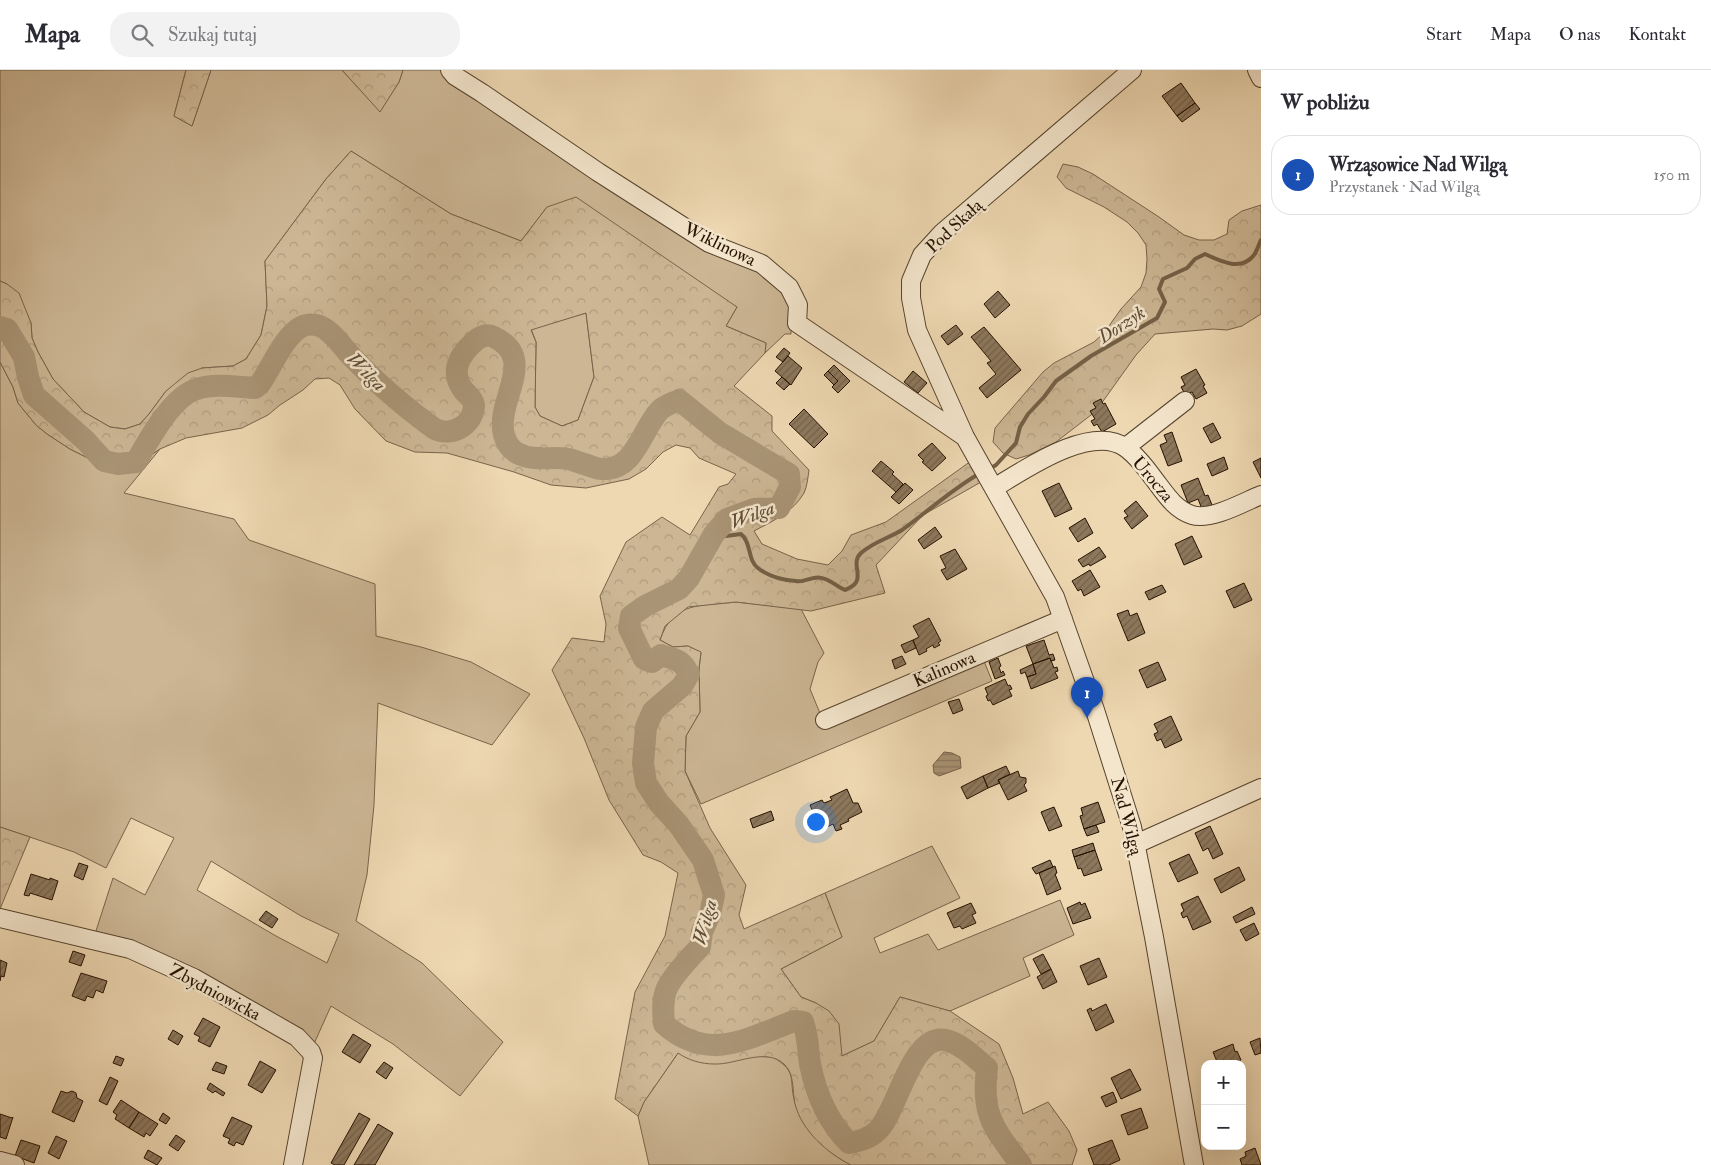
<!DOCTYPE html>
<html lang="pl">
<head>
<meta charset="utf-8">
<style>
	body { margin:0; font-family:"IM FELL Double Pica",serif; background:#f2f2f3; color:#2b2b33 }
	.controls { position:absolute; right:15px; bottom:15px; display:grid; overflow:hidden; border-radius:10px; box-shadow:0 5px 20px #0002 }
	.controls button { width:45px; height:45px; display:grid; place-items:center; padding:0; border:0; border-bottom:1px solid #e1e1e2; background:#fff; color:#2b2b33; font:25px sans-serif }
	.you { position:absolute; left:815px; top:751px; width:18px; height:18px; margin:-12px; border:4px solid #fff; border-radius:50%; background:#1a73e8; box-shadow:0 0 0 8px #1a73e833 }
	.badge { display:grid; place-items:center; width:32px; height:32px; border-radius:50%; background:#8f2418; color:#fff; font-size:16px; font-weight:700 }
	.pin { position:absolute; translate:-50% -41px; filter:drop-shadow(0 1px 2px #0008) }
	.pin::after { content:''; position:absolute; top:26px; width:18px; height:15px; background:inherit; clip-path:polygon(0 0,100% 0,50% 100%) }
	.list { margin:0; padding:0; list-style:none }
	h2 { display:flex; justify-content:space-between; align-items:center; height:65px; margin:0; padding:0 20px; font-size:21px }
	h2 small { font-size:16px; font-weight:400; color:#7c7c81 }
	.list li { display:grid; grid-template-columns:32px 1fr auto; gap:15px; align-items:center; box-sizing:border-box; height:80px; margin:0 10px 10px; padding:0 10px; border:1px solid #e1e1e2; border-radius:20px }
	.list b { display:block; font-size:19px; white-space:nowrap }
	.list p { margin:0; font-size:16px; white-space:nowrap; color:#7c7c81 }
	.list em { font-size:16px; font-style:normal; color:#7c7c81 }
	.icon { flex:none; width:28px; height:28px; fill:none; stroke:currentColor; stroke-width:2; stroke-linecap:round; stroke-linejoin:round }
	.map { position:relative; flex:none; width:1261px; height:1095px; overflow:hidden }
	header { display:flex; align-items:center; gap:30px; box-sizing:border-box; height:70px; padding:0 25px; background:#fff; border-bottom:1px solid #e1e1e2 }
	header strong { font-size:24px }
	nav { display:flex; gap:28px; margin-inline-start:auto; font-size:18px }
	.search { width:350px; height:45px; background:#f2f2f3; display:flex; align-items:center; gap:12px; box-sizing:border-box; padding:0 18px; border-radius:20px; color:#7c7c81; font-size:19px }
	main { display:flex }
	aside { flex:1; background:#fff }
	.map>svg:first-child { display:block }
</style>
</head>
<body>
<header>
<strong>Mapa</strong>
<div class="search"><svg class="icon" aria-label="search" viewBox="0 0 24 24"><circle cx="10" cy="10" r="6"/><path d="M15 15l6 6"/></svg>Szukaj tutaj</div>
<nav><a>Start</a><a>Mapa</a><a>O nas</a><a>Kontakt</a></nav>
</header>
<main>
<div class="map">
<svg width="1261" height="1095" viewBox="0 0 1261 1095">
	<defs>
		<pattern id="forest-crowns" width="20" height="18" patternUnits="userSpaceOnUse" patternTransform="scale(1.25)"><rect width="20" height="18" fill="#ccb694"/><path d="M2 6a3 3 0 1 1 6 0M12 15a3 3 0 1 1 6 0" fill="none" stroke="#af9b7e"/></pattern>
		<pattern id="water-rules" width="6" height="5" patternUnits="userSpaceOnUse" patternTransform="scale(1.25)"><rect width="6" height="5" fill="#a99475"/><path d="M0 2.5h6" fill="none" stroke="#89775e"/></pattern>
		<pattern id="building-hatch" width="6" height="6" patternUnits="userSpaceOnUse" patternTransform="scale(1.25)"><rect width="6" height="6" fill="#8d785d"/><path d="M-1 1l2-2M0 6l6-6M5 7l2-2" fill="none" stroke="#73614a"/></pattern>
	</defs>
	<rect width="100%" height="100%" fill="#eed8b2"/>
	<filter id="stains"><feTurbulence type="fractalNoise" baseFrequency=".004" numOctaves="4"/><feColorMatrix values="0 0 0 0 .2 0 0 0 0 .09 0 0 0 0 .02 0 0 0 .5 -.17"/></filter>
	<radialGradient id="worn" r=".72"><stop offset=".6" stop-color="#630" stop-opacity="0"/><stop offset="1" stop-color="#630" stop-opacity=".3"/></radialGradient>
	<path fill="#ccb694" stroke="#78644a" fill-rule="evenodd" d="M0 0H186L174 46 192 56 211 0H342L380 41 399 12 403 0H444L761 200 788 224 791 248V264H785L765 283 766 273 726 256 737 237 547 137 521 171 451 144 351 81 326 109 265 191 267 236 261 265 246 289 233 296 202 298 166 321 149 344 140 354 125 359 110 357 84 342 53 309 38 282 32 268 31 253 7 214 0 211Z
		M586 243 594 307 578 350 562 356 540 346 535 337 536 272 531 259Z
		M0 292 13 317 18 333 36 355 47 364 70 379 108 398 137 394 160 379 124 423 234 449 249 470 375 514 376 566 421 577 471 592 530 624 492 675 378 633 374 735 367 805 356 851 422 893 503 972 460 1026 393 974 331 936 313 976 175 890 95 864 113 808 145 825 174 768 131 748 106 798 74 782 0 757ZM211 791 301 846 339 864 327 893 276 866 197 820Z
		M736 532 801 539 824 583 818 592 810 619 824 653 982 586 992 611 701 734 685 701 686 666 700 642 699 598 701 583 688 576 673 577 660 570C673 531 701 536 736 532Z
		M932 776 960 828 874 868 880 883 928 864 938 880 1060 830 1074 865 1023 888 1030 906 950 941 900 927 874 971 842 986 816 933 801 927 781 899 842 867 825 823Z
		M678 983 773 987C799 1003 788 1009 795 1033 796 1037 800 1042 802 1046 815 1068 827 1083 851 1095H649L638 1046 644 1032Z"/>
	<path fill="url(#forest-crowns)" stroke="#78644a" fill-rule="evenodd" d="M186 0H211L192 56 174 46Z
		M342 0H403L399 12 380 42Z
		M351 81 451 144 521 171 547 137 576 127 737 237 726 256 766 273 765 283 734 316 772 346V361L809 400C808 407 807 417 804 423 793 442 773 451 754 461L762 474 797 489 828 495 842 481 851 465 886 452 971 391 981 412 923 445 876 495 885 523 811 541 736 532 688 537 665 556 660 570 673 577 688 576 701 582 699 598 700 642 686 666 685 701 710 758 746 815 739 845 744 859 825 823 842 867 781 899 801 927 816 933 829 941 839 954 842 986 874 971 900 927 950 941 999 974 1013 1008 1023 1044 1048 1032 1069 1061 1077 1080 1072 1095H851C827 1083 802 1061 795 1034 792 1021 795 1004 784 994 765 977 736 995 714 994 701 994 688 990 678 983L644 1032 638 1046 615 1029 635 922 665 866 678 803 661 792 643 785 609 730 584 668 552 600 572 568 604 572 606 554 600 526 626 472 662 447 690 465 719 417 728 414 736 404 699 388 690 378 676 375 663 382 646 399 629 409 586 418 551 415 514 402 447 383 415 382 386 371 355 339 340 315 329 308 315 309 303 320 280 335 268 345 242 358 186 368 160 379 137 394 123 399 108 398 70 379 47 364 36 355 18 333 13 317 0 292V211L7 214 19 223 31 253 32 268 38 282 53 309 84 342 110 357 125 359 140 354 149 344 166 321 188 303 202 298 233 296 246 289 261 265 267 236 265 191 326 109ZM586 243 594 307 578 350 562 356 540 346 535 337 536 272 531 260Z
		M1063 94 1078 97 1093 104 1159 147 1184 165 1199 170H1214L1227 164 1229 150 1242 141 1261 135V244L1242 256 1227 260 1213 259 1155 264 1136 285 1101 334 1091 345 1056 372 1029 385 1016 389 1003 383 993 372 995 358 1043 302 1054 293 1094 272 1104 263 1121 239 1141 217 1146 203 1147 189 1146 175 1138 163 1127 152 1104 137 1066 118 1057 107Z
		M0 757 30 767 0 839Z"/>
	<path fill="url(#water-rules)" stroke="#746046" d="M944 682 952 683 960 687 961 698 939 706 934 703 933 695Z"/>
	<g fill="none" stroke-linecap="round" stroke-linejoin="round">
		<path stroke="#746046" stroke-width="4" d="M991 398 996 395 1016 373 1020 357 1028 344 1044 327 1056 311 1091 286 1157 248 1165 232 1159 219 1163 209 1187 198 1195 189 1205 184C1220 191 1241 202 1254 185 1257 181 1259 174 1261 170
			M714 464 726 466 741 464C752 473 747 490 758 498 769 507 788 512 802 511 808 510 816 506 821 508 830 509 837 517 845 520 870 511 848 495 861 483 873 472 889 468 902 460 927 442 950 421 977 405"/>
		<path stroke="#a99475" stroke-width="22" d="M0 257 7 259 24 287 28 307 34 325 86 371 104 391 118 394 136 392C148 371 172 326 197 319 215 313 236 317 255 318L259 315C272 298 282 268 301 257 307 254 314 254 320 256 334 262 344 280 355 290 372 308 391 325 411 341 419 347 427 354 435 359 452 367 473 355 474 336 474 330 468 325 464 321 450 303 458 286 474 272 479 267 486 263 494 267 539 289 495 330 504 365 506 372 510 379 517 383 534 392 551 386 569 389 575 391 581 393 587 395 591 396 597 399 601 399 635 401 641 361 659 341 663 336 673 333 679 330L720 363 789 404 790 417 779 438 754 439 727 449 714 464 689 508 679 519 645 536 631 546 629 558 644 589 652 592 661 585C676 589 682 590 689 604L682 616 653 641 646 657 643 693 646 713 659 733 679 755 703 790 714 825 710 844 702 862 700 877C691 886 672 907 667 918 662 929 663 943 664 954 708 993 746 969 794 951L803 952C808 966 808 980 810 994 816 1024 827 1051 849 1073 859 1071 869 1069 877 1061 898 1043 911 958 949 971 964 976 975 988 987 998 981 1046 994 1058 1021 1095"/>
	</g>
	<path fill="url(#building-hatch)" stroke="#241100" d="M1181 13 1195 33 1177 46 1162 26Z
		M1195 33 1200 39 1182 52 1177 46Z
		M998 221 1010 235 995 248 984 234Z
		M956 255 963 264 948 275 941 266Z
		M984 257 1021 300 987 328 979 318 996 304 987 293 991 291 971 267Z
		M784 278 790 283 783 292 776 287Z
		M788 286 802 298 791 315 775 301Z
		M834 295 850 311 838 323 832 317 838 311 828 301Z
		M1196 299 1205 315 1203 316 1207 323 1196 329 1192 322 1185 324 1181 317 1185 315 1181 307Z
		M828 301 838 311 834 315 824 305Z
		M913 301 927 313 918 323 904 312Z
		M782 307 790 314 784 320 776 313Z
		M1101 329 1103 334 1105 333 1116 354 1102 362 1097 354 1094 356 1091 351 1095 349 1090 341 1096 338 1093 333Z
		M804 339 828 364 814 378 789 354Z
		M1213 353 1221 368 1211 373 1203 358Z
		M1172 362 1182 391 1168 396 1160 375 1167 372 1164 365Z
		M932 373 946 388 932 401 922 392 924 391 918 385Z
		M1224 387 1228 399 1212 406 1207 394Z
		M1261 388V408L1253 392Z
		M881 391 894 402 892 404 903 414 896 422 872 401Z
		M1198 408 1205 426 1208 425 1212 435 1202 439 1198 429 1188 433 1181 415Z
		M905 413 913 420 899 434 891 427Z
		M1059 413 1072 439 1055 447 1042 421Z
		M1136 431 1148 446 1132 459 1124 448 1128 446 1124 441Z
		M1085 448 1093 463 1078 472 1069 458Z
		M935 457 942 467 924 479 918 470Z
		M1192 466 1202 487 1184 495 1175 474Z
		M1099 477 1106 487 1090 496 1089 494 1083 497 1078 490Z
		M955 479 967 499 947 510 941 500 946 498 940 486Z
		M1090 500 1100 517 1084 526 1081 519 1078 521 1072 511Z
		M1244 513 1252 530 1234 538 1226 521Z
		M1162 515 1166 522 1149 530 1145 522Z
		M1128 540 1130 546 1137 543 1145 563 1128 571 1117 544Z
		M929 548 941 571 938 573 940 575 934 578 933 575 926 579 927 581 919 585 913 570 919 567 913 556Z
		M913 570 916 578 905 583 901 575Z
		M1044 570 1049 585 1053 584 1055 590 1051 591 1050 588 1033 594 1026 576Z
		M902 586 906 594 895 599 892 590Z
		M998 588 1001 596 999 597 1001 603 1003 601 1005 605 995 609 989 592Z
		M1050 588 1054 598 1057 597 1058 601 1055 602 1058 608 1031 619 1027 607 1036 604 1033 594Z
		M1158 592 1166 610 1147 618 1139 600Z
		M1033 594 1036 604 1027 607 1025 602 1021 604 1020 600Z
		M1005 609 1008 616 1010 615 1012 619 1009 620 1012 626 993 635 990 630 988 631 986 626 988 625 985 618Z
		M959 629 963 640 953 644 948 632Z
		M1171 646 1182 670 1165 678 1161 669 1157 671 1154 664 1158 662 1154 654Z
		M1006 696 1010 704 998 710 1000 713 988 718 983 706Z
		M1018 701 1020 707 1026 708V713L1024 715 1027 721 1008 730 998 710Z
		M983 706 988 718 967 729 961 717Z
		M847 719 853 733H858L862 742 848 749 849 751 840 755 842 759 836 761 833 754 821 760 810 735 822 730 824 733 832 730 830 727Z
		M1098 732 1105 752 1084 759 1080 746 1083 745 1081 738Z
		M1054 737 1062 756 1049 761 1041 742Z
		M771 741 774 750 753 758 750 749Z
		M1096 755 1099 762 1087 766 1084 759Z
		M1210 756 1223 784 1213 789 1208 778 1203 781 1195 763Z
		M1093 773 1095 780 1074 787 1072 780Z
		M1095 780 1102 800 1084 806 1081 798 1078 799 1074 787Z
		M1189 784 1198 803 1178 812 1169 793Z
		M1050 790 1053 797 1036 804 1032 798Z
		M79 793 88 796 83 810 74 806Z
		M1055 796 1057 803 1055 804 1061 819 1047 825 1039 803Z
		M1239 797 1245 810 1221 823 1214 809Z
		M31 804 50 810V808L58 811 52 830 30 823 29 826 24 825Z
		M1198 826 1211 852 1193 860 1187 846 1183 848 1181 843 1184 841 1181 834Z
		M1080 832 1081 835 1085 833 1091 848 1073 854 1067 838Z
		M971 833 976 843 972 845 976 853 962 859 960 856 954 858 947 843Z
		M1252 837 1255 844 1236 853 1233 847Z
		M266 841 278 849 272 858 259 850Z
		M1254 853 1259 864 1246 871 1240 860Z
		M73 881 85 885 81 896 69 892Z
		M1043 884 1051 899 1041 904 1033 889Z
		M1099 888 1107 907 1088 915 1080 896Z
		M0 890 7 893 4 907 1 906 0 911Z
		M1051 899 1057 912 1043 919 1037 907Z
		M81 903 107 911 103 923 96 920 93 928 87 926 85 931 72 926Z
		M1106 934 1114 952 1096 961 1087 940 1091 938 1092 941Z
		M203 948 220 957 210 977 198 971 200 967 194 964Z
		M173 960 183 966 178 975 168 969Z
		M353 964 371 975 360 993 342 982Z
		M1260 968 1261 983 1255 985 1250 972Z
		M1233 974 1235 982 1237 981 1241 990 1231 994H1218L1213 982Z
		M116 986 124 989 121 996 113 993Z
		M260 991 276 1000 262 1023 248 1015Z
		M216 992 227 996 224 1004 212 1000Z
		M384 992 393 998 386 1009 376 1002Z
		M1130 999 1141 1020 1121 1029 1111 1008Z
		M110 1007 118 1011 107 1035 99 1031Z
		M210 1013 225 1023 223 1026 215 1021 213 1023 207 1019Z
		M61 1021 67 1023 72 1021 76 1023 77 1028 83 1031 74 1052 52 1042Z
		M1113 1022 1117 1032 1106 1037 1101 1027Z
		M121 1030 139 1042 129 1058 115 1049 117 1045 113 1042Z
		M1141 1038 1148 1058 1128 1065 1121 1045Z
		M139 1042 158 1054 150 1066 146 1063 144 1067 129 1058Z
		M163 1043 170 1048 166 1054 159 1050Z
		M359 1043 370 1049 344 1095H335L331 1093Z
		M0 1044 12 1048 13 1047 6 1069 0 1067Z
		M232 1047 252 1056 243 1075 236 1072 234 1076 228 1073 230 1069 223 1066Z
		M378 1054 393 1063 375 1095H354Z
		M176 1065 185 1071 178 1081 169 1075Z
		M56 1066 67 1071 59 1089 48 1083Z
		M21 1070 40 1076 34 1093 15 1086Z
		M1112 1070 1120 1090 1109 1095H1094L1088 1079Z
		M1255 1078 1261 1095H1242L1240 1089 1246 1086 1245 1082Z
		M148 1080 162 1088 157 1095 144 1088Z"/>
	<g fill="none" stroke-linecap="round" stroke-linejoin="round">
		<g stroke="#56432c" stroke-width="20">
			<path id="minor" d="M450 0 455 6 482 23 598 102 709 173 762 194 789 217 798 235 797 253 965 367
				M1132 0 942 163 922 185 911 211V228L917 260 965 367 1055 527 1095 640 1132 757 1154 867 1194 1095
				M1257 0 1261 8
				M1126 377 1185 331
				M994 418C1024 400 1091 353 1126 378 1137 386 1146 398 1154 409 1165 423 1174 439 1192 445 1211 451 1244 432 1261 425
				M825 650 1063 549
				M1136 774 1261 718
				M0 848 130 879 194 908 297 967 311 982 313 988 293 1095
				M0 1091 15 1095"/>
		</g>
		<use href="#minor" stroke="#f4e6cd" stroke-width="18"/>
	</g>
	<g text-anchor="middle" stroke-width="5" stroke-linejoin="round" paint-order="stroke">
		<g font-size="18" fill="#241100" stroke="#f4e6cd">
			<text transform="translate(954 156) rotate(-43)" y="6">Pod Skałą</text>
			<text transform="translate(720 174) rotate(26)" y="6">Wiklinowa</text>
			<text transform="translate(1153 409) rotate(50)" y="6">Urocza</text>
			<text transform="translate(944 599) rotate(-23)" y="6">Kalinowa</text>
			<text transform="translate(1127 746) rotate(75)" y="6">Nad Wilgą</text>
			<text transform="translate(215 922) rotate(28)" y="6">Zbydniowicka</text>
		</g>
		<g font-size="19" font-style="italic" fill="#604c35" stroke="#f4e6cd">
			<text transform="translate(1121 254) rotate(-33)" y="7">Dorzyk</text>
			<text transform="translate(367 301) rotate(45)" y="7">Wilga</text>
			<text transform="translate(752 444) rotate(-20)" y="7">Wilga</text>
			<text transform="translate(704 852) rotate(-75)" y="7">Wilga</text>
		</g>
	</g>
	<rect width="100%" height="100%" filter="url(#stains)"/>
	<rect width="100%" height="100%" fill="url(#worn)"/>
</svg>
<div class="controls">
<button>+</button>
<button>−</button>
</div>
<div class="you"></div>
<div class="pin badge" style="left:1087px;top:648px;background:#1a4fb4">1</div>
</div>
<aside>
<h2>W pobliżu<small></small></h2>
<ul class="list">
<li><span class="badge" style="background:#1a4fb4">1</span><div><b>Wrząsowice Nad Wilgą</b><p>Przystanek · Nad Wilgą</p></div><em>150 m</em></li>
</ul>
</aside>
</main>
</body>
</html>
